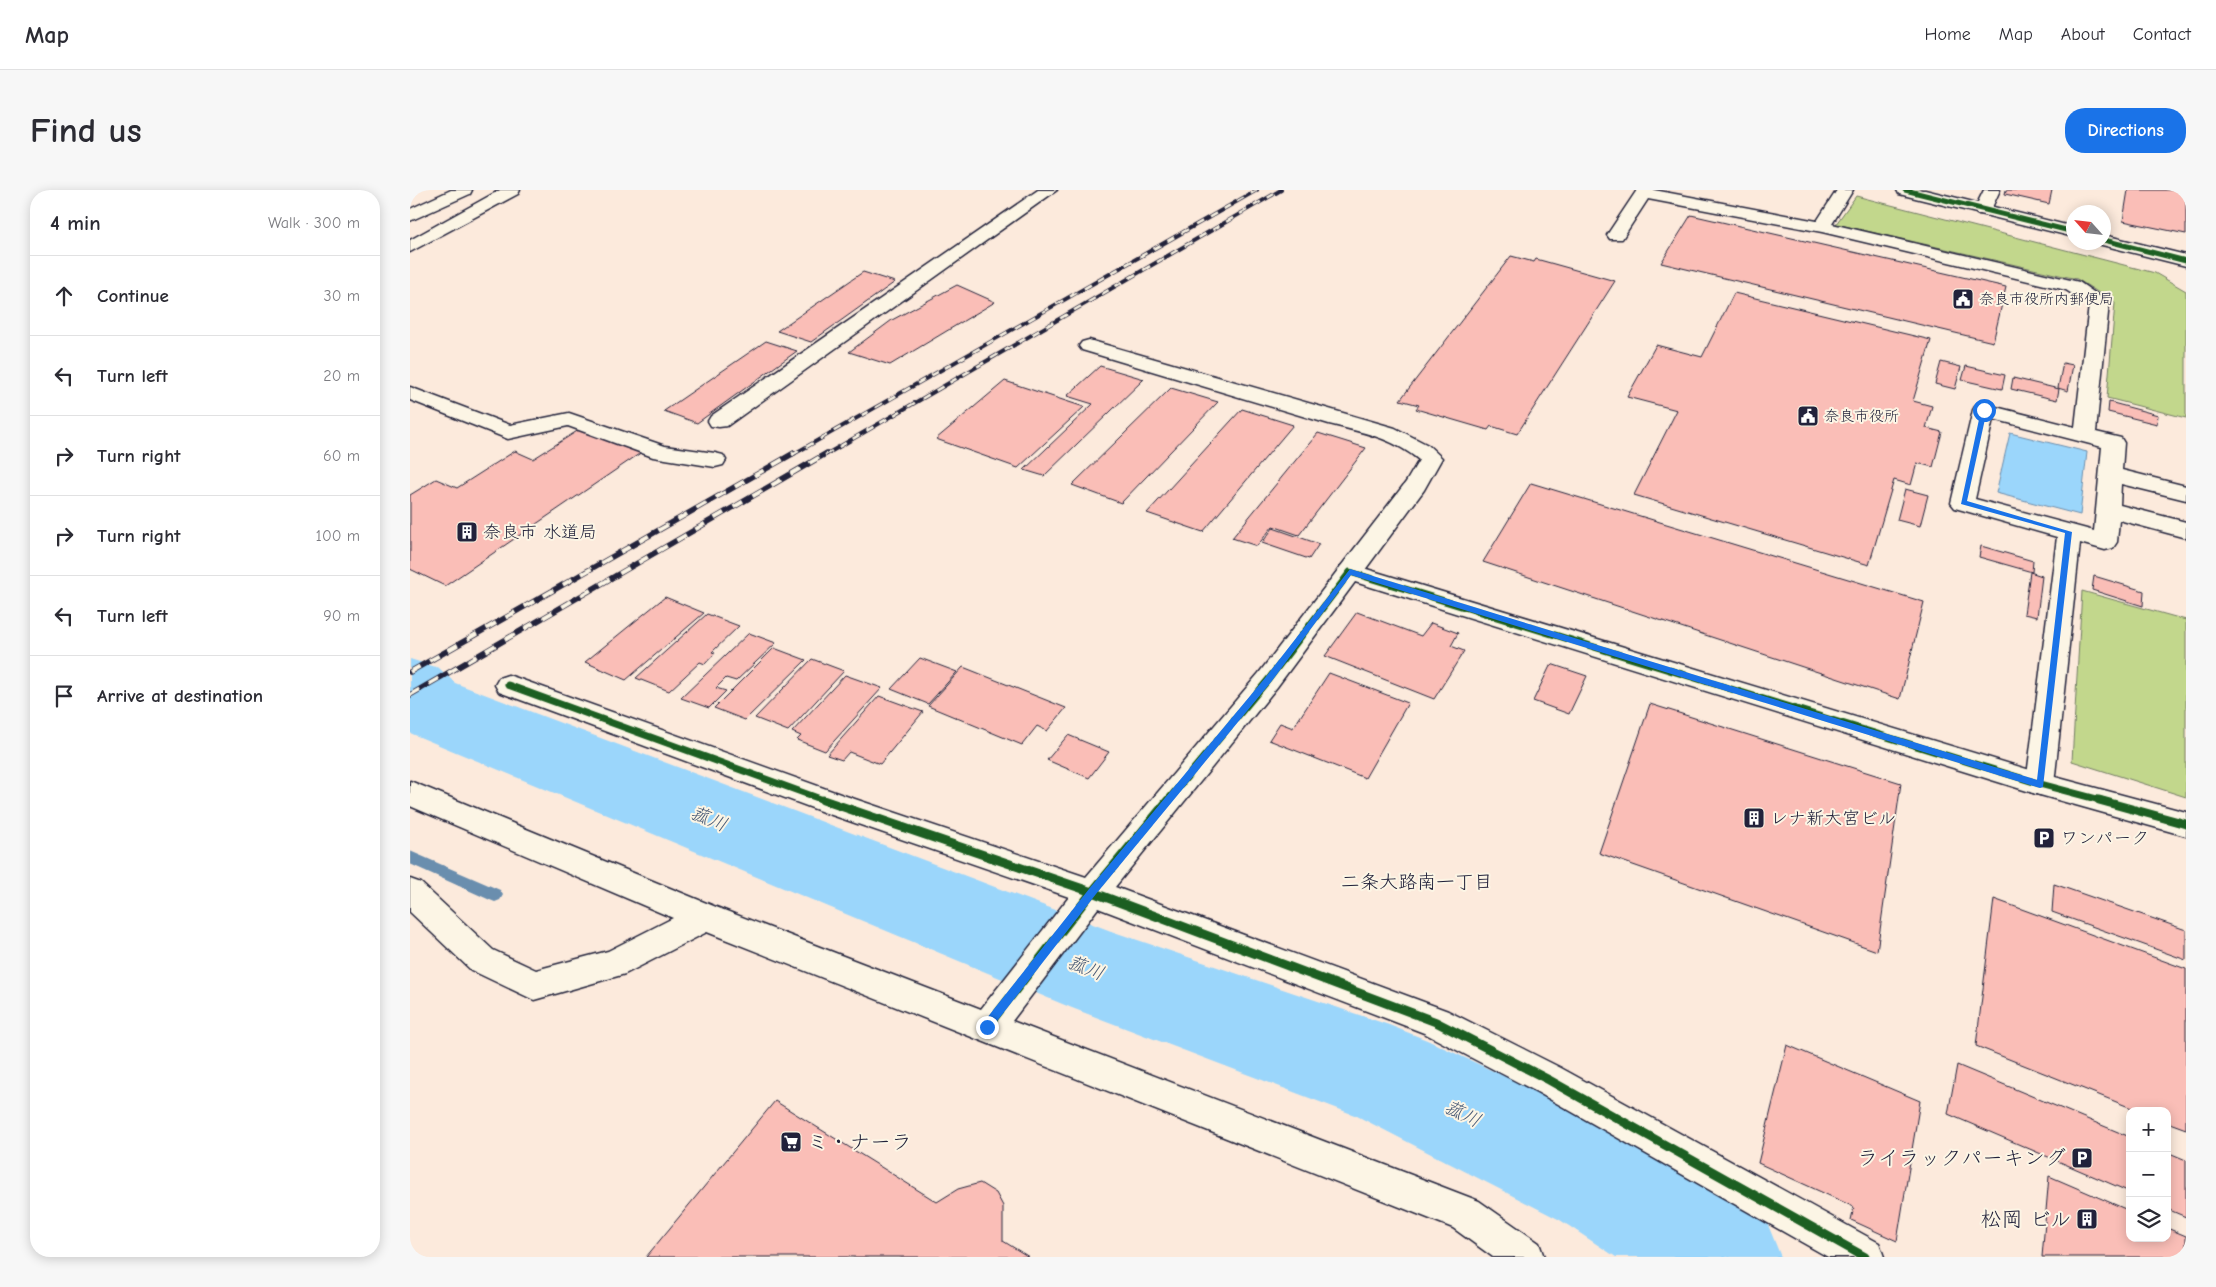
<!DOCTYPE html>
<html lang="en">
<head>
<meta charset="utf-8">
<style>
	body { margin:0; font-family:"Comic Neue","Klee One",sans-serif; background:#f7f7f7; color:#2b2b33 }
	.controls { position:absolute; right:15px; bottom:15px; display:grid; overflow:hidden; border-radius:10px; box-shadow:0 2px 12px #0003 }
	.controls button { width:45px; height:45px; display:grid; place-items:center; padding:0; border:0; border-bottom:1px solid #e1e1e2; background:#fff; color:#2b2b33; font:25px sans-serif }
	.compass { position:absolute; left:1656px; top:15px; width:45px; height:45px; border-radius:50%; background:#fff; box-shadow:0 2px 12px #0003; rotate:297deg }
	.stop { position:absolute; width:15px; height:15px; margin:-11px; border:4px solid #1a73e8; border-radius:50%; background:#fff }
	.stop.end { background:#1a73e8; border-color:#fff; box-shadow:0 1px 5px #0008 }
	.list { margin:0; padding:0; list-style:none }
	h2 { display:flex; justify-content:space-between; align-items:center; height:65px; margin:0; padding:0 20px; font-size:21px }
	h2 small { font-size:16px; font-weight:400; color:#7c7c81 }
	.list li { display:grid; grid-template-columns:32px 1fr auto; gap:15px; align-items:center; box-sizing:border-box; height:80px; padding:0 20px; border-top:1px solid #e1e1e2 }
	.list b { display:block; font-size:19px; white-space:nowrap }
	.list em { font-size:16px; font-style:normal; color:#7c7c81 }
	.icon { flex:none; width:28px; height:28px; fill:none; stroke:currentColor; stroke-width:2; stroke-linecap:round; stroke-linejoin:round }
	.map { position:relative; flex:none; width:1776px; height:1067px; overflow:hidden; border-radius:20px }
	header { display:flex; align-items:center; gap:30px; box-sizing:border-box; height:70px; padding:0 25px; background:#fff; border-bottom:1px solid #e1e1e2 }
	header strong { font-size:24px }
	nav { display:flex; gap:28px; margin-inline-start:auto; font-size:18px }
	.intro { display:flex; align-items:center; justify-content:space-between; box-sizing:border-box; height:120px; padding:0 30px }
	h1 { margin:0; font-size:35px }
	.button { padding:12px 22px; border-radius:20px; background:#1a73e8; color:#fff; font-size:18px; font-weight:700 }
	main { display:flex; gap:30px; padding:0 30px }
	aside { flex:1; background:#fff; border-radius:20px; box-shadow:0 2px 12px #0003 }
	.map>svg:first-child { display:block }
</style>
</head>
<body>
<header>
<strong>Map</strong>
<nav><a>Home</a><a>Map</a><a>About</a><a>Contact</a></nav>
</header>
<div class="intro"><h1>Find us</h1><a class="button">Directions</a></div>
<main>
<aside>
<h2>4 min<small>Walk · 300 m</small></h2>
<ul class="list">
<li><svg class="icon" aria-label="ahead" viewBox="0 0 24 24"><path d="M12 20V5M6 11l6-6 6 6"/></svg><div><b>Continue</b></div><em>30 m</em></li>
<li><svg class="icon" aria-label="left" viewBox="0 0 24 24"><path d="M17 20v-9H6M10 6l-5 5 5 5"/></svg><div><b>Turn left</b></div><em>20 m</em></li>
<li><svg class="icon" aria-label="right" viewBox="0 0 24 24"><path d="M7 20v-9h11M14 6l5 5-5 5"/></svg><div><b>Turn right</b></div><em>60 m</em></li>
<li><svg class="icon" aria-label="right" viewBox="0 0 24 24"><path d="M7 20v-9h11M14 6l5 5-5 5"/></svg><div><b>Turn right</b></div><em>100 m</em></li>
<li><svg class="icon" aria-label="left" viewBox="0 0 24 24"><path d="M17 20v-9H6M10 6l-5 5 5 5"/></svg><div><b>Turn left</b></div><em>90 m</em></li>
<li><svg class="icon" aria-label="arrive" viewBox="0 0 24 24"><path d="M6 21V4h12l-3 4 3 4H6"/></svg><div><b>Arrive at destination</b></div></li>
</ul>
</aside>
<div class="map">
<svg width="1776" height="1067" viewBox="0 0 1776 1067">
	<rect width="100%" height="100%" fill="#fceadc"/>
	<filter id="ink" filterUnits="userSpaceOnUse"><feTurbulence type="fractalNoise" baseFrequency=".02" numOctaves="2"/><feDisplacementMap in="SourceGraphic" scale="10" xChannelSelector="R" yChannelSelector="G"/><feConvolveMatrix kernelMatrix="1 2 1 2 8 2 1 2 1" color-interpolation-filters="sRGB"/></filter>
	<g filter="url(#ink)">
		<path fill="#c2d78c" stroke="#727c64" d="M1446 6 1745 83 1776 101V228L1697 208 1705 113 1667 89 1426 34Z
			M1672 401 1776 430V607L1662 571Z"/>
		<path fill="#9bd6fb" stroke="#6b8eae" d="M1600 243 1677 262 1670 325 1586 303Z"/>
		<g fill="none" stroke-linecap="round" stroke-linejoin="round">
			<path fill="#6b8eae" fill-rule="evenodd" d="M0 661 90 700 93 705 90 710 85 712 80 710 0 674Z"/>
			<path fill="#9bd6fb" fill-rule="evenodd" d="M0 469 29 478 45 493 701 741 979 835 1017 850 1230 950 1354 1025 1371 1067H1206L1150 1030 947 926 662 818 0 543Z"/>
		</g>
		<path fill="#fabeb7" stroke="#22223b" d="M1596 0H1642L1639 14 1595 4Z
			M1718 0H1776V44L1713 31Z
			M1281 25 1596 97 1583 152 1251 73Z
			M1101 66 1124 72 1126 69 1205 91 1107 244 1081 236 1078 240 1006 219 1009 215 990 210Z
			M453 82 485 92 401 152 367 141Z
			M547 95 585 112 480 175 439 162 482 130Z
			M1324 103 1521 150 1503 211 1522 216 1516 238 1532 242 1523 277 1507 273 1501 295 1484 290 1459 375 1224 305 1267 220 1217 207 1246 155 1292 167Z
			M356 151 387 161 287 233 254 221Z
			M1531 172 1551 177 1545 199 1525 194Z
			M1653 173 1663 175 1658 201 1648 198Z
			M690 176 734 189 634 286 614 280 683 214 657 206Z
			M1556 176 1595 185 1592 199 1552 190Z
			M1603 188 1649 199 1647 210 1601 199Z
			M595 191 674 217 608 278 526 249Z
			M761 198 808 212 711 313 662 295Z
			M1699 212 1748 225 1747 234 1698 222Z
			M832 219 883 235 793 342 737 323Z
			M172 238 232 262 35 396 0 379V305L26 289 47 298 105 261 123 269Z
			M908 243 956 258 889 345 863 336 847 356 822 348Z
			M1121 293 1514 412 1490 509 1073 372Z
			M1495 299 1518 305 1510 336 1487 330Z
			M863 338 909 354 899 369 852 353Z
			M1571 356 1623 371 1622 382 1569 367Z
			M1620 382 1632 386 1627 427 1614 424Z
			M1684 386 1734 401 1733 416 1682 400Z
			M255 407 294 423 216 490 175 472Z
			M947 422 1011 446 1021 433 1048 443 1041 456 1054 461 1024 509 915 466Z
			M297 424 329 436 302 462 305 463 295 474 290 472 259 501 226 488Z
			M339 443 366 453 326 491 316 488 306 498 316 501 299 518 271 508Z
			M364 458 396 470 335 530 304 518Z
			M510 468 547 482 518 514 481 499Z
			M402 469 434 481 378 541 345 528Z
			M1141 474 1177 486 1159 524 1123 511Z
			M553 477 656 518 637 541 627 536 612 555 518 516Z
			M919 483 998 513 955 588 859 550 870 533 883 538Z
			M435 485 472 498 415 561 387 550 391 546 382 542Z
			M469 506 513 522 470 574 439 562 432 570 417 565Z
			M1240 514 1491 593 1467 761 1189 663Z
			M658 545 699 562 679 588 637 570Z
			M1644 694 1776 740V770L1642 722Z
			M1584 709 1776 779V939L1757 932V921H1729L1566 856Z
			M1377 855 1510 911 1487 1051 1441 1030 1444 1017 1348 973Z
			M1547 875 1720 947V1002L1538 924Z
			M365 911 527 1012 548 999 570 993 586 1003 593 1016V1051L619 1067H236Z
			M1757 962 1776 970V1027L1757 1019Z
			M1639 986 1720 1021V1048H1757V1038L1776 1046V1067H1632Z"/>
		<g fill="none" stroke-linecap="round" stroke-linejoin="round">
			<g stroke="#22223b" stroke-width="3">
				<path id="lane" d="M1227 0H1244L1407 31 1427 0H1443L1422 34 1669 92 1699 113 1686 242 1711 248 1714 253 1712 280 1776 296V310L1711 294 1710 315 1776 332V348L1709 330 1707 352 1703 358 1695 360 1670 353 1644 594 1640 602 1630 605 1620 602 1616 594 1647 347 1545 318 1541 313 1563 220 1566 215 1574 214 1665 237 1679 115 1656 100 1412 42 1238 9 1212 49H1200L1197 45ZM1583 229 1692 257 1684 341 1565 309Z
					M679 150 985 238 1018 255 1032 268 1014 300 949 388 940 390 931 388 928 382 931 376 996 292 1009 270C983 248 952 242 919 234L672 160 669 156 672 152Z
					M0 197 100 235 159 223 255 256 305 263 313 265 316 270 313 275 305 277 243 267 158 236 98 249 0 210Z"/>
			</g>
			<g stroke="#22223b" stroke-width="3">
				<path id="street" d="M628 0H647L317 236 309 237 301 236 298 231 301 226Z
					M1574 0H1590L1579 24H1567L1564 20Z
					M940 374 1630 583 1776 622V646L1630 605 945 392 867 497 705 697 1038 821 1151 878 1469 1053 1474 1067H1418L1127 902 1014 843 688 718 602 831 1069 1011 1129 1053 1134 1067H1083L1043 1038 297 742 215 784 124 810 61 780 0 722V689L11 693 83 760 126 780 198 761 263 728 0 616V591L306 717 571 819 659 707 413 622 89 502 85 495 89 488 98 485 107 488 433 605 676 687 849 483 931 376Z"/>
			</g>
			<g stroke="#22223b" stroke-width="3">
				<path id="secondary" d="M1487 0H1515L1664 37V47L1489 4Z
					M1694 45 1776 65V76L1688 54 1694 52Z"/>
			</g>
			<g stroke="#22223b" stroke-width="3">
				<path id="highway" d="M41 0H62L60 4 0 31V19Z
					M90 0H110L108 4 0 62V50Z"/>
			</g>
			<use href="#lane" fill="#fcf5e5" fill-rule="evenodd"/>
			<use href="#street" fill="#fcf5e5" fill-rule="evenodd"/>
			<use href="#secondary" fill="#fcf5e5" fill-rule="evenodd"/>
			<use href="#highway" fill="#fcf5e5" fill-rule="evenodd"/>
			<g stroke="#22223b" stroke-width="4">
				<path id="rail-far1" d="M382 265 847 0
					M415 265 871 0"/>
			</g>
			<g stroke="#22223b" stroke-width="5.5">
				<path id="rail" d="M0 482 384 263
					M0 505 417 263"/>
			</g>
			<use href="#rail-far1" stroke="#fcf5e5" stroke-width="2.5" stroke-dasharray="8" stroke-linecap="butt"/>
			<use href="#rail" stroke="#fcf5e5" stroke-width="4" stroke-dasharray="11" stroke-linecap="butt"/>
			<g stroke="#fcf5e5" stroke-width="8">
				<path id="cycleway-far2" d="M1495 0 1664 42
					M1694 50 1776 71"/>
			</g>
			<g stroke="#fcf5e5" stroke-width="10">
				<path id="cycleway-far1" d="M98 495 416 611
					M757 611 858 490 940 382 1630 594 1694 611"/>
			</g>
			<g stroke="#fcf5e5" stroke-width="12">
				<path id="cycleway" d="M413 610 682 702 1026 832 1139 890 1455 1067
					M1689 610 1776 634
					M577 837 682 702 758 610"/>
			</g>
			<use href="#cycleway-far2" stroke="#1b5e20" stroke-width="5"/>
			<use href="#cycleway-far1" stroke="#1b5e20" stroke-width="7"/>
			<use href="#cycleway" stroke="#1b5e20" stroke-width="9"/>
		</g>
	</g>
	<path fill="#1a73e8" d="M1574 218 1577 220 1557 311 1662 342 1633 597 1630 598 941 385 861 492 686 704 580 840H573V833L679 699 855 488 940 379 1627 590 1655 343 1551 314 1571 220Z"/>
	<defs>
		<g id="civic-square" transform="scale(1.125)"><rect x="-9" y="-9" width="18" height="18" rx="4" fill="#22223b" stroke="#fcf5e5"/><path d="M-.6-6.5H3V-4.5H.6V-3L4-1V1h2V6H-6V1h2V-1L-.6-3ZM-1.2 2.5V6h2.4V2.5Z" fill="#fff"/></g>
		<g id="building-square" transform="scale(1.125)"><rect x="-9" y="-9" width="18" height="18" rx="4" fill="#22223b" stroke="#fcf5e5"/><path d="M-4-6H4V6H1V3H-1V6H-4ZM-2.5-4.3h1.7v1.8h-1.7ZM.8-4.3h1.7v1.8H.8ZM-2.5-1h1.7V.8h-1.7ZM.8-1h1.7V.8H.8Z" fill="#fff"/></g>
		<g id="parking-square" transform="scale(1.125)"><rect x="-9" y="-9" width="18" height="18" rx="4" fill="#22223b" stroke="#fcf5e5"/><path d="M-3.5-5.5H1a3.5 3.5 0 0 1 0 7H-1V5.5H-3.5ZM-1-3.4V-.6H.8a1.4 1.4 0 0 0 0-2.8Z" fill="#fff"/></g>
		<g id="supermarket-square" transform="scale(1.125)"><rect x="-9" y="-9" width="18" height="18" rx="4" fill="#22223b" stroke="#fcf5e5"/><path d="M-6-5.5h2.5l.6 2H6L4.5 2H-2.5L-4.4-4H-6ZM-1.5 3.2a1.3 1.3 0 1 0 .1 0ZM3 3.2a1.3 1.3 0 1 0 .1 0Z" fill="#fff"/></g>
	</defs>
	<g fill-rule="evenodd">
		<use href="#civic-square" x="1553" y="109"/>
		<use href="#civic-square" x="1398" y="226"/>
		<use href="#building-square" x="57" y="342"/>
		<use href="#building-square" x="1344" y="628"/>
		<use href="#parking-square" x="1634" y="648"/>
		<use href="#supermarket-square" x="381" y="952"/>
		<use href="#parking-square" x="1672" y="968"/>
		<use href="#building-square" x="1677" y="1029"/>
	</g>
	<g text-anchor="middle" stroke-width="4" stroke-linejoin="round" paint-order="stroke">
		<g font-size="15" fill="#22223b" stroke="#fcf5e5" text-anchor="start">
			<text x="1569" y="114">奈良市役所内郵便局</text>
			<text x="1414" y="231">奈良市役所</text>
		</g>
		<g font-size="18" fill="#22223b" stroke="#fcf5e5" text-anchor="start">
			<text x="73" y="348">奈良市 水道局</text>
			<text x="1360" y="634">レナ新大宮ビル</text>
			<text x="1650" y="654">ワンパーク</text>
		</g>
		<g font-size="19" font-style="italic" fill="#465875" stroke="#fcf5e5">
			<text transform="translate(299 628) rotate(22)" y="7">菰川</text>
			<text transform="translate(676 777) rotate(21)" y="7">菰川</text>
			<text transform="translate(1053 923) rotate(26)" y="7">菰川</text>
		</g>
		<g font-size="19" fill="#22223b" stroke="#fcf5e5">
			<text x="1007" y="698">二条大路南一丁目</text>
		</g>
		<g font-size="21" fill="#22223b" stroke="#fcf5e5" text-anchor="end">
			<text x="397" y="959" text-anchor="start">ミ・ナーラ</text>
			<text x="1656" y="975">ライラックパーキング</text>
			<text x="1661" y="1036">松岡 ビル</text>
		</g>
	</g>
</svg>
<div class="controls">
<button>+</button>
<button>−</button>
<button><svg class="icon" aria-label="layers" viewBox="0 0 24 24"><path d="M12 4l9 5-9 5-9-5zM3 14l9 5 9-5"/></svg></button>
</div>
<svg class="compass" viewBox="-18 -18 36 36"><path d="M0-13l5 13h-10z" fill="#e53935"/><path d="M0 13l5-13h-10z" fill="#7c7c81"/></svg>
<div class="stop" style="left:1574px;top:220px"></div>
<div class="stop end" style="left:577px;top:837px"></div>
</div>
</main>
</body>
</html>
